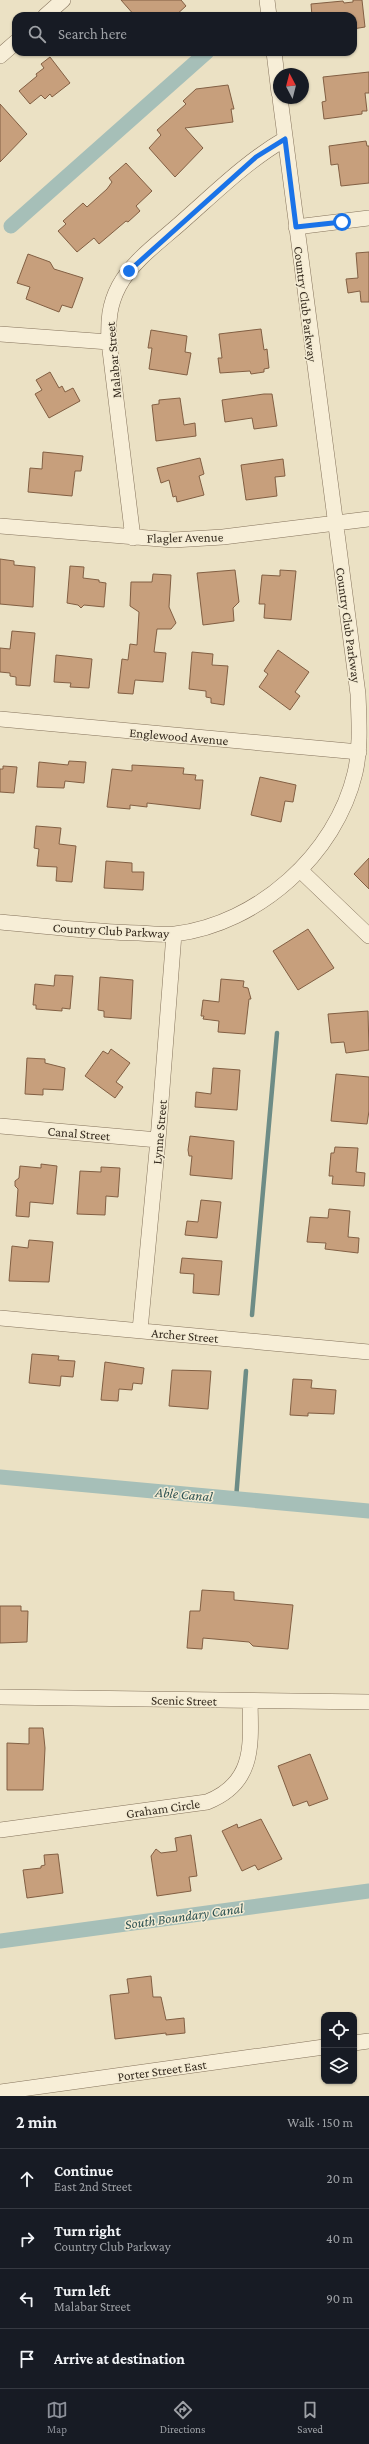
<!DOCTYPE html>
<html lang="en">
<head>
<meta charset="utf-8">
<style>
	body { margin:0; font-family:"Crimson Pro",serif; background:#20242c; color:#f1f3f6 }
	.controls { position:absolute; right:12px; bottom:12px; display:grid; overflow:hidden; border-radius:8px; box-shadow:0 1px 3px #0004 }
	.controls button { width:36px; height:36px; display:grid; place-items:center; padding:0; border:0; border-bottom:1px solid #363941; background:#171b24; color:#f1f3f6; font:20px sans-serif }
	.compass { position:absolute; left:273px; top:68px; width:36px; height:36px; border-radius:50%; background:#171b24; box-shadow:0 1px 3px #0004; rotate:353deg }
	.stop { position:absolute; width:12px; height:12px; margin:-9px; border:3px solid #1a73e8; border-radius:50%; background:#fff }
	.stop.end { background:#1a73e8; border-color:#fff; box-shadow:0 1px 4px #0008 }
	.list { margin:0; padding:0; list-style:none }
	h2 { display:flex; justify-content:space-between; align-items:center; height:52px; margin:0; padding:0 16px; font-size:17px }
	h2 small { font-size:13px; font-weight:400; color:#9ea1a6 }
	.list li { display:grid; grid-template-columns:26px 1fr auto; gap:12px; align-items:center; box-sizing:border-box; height:60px; padding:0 16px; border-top:1px solid #363941 }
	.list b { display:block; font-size:15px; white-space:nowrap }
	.list p { margin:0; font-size:13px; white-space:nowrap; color:#9ea1a6 }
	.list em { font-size:13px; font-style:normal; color:#9ea1a6 }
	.icon { flex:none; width:22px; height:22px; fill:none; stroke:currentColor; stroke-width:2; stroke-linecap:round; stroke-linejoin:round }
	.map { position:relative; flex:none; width:369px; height:2096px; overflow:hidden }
	.search { position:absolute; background:#171b24; box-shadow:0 1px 3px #0004; left:12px; right:12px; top:12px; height:44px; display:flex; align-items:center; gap:10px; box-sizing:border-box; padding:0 14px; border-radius:12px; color:#9ea1a6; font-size:15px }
	.sheet { height:292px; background:#171b24 }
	nav { display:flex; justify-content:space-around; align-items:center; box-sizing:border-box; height:56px; border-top:1px solid #363941; background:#171b24; font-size:11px; color:#9ea1a6 }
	nav a { display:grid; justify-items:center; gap:2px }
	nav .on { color:#8c9099 }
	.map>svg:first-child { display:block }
</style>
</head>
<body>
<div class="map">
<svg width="369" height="2096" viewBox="0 0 369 2096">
	<rect width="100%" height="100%" fill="#ebe1c4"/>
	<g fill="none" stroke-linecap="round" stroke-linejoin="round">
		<path stroke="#6d8c86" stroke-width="4.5" d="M252 1315 277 1033
			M236 1499 246 1371"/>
		<path stroke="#a6bfb8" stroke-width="15" d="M11 226 207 52
			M0 1477 369 1511
			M0 1941 369 1891"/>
	</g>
	<path fill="#c79f7c" stroke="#825f43" d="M121 0H181L186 6 175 16H135Z
		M353 0H362L365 27 353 29V16H312L311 4 343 1 344 3 353 2Z
		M50 57 70 83 52 97 50 94 45 99 41 95 30 104 19 91 37 76 36 74 44 68 41 64Z
		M369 72V93H365L367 111H362V114L324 119 322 102 326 101 323 77Z
		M228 85 234 109H231L233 122 185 128 203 148 175 177 149 148 161 135 157 130 186 104 183 101 196 89Z
		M0 104 27 134 0 162Z
		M366 141 367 146H369V183L341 186 338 164 331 165 329 146Z
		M126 163 152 191 136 206 140 211 128 222 126 221 99 244 94 238 77 252 58 231 66 224 63 221 83 203 87 207 107 189 112 182 109 178Z
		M369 252V302H361L360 291 348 293 346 279 358 278 356 253Z
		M28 254 50 262 54 269 83 278 72 308 62 305 59 312 26 299 30 287 17 283Z
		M261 329 264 350 267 349 269 368 264 369V372L251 374 250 371 220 373 218 358H222L219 334Z
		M151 330 187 336 185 352 191 353 187 375 149 369 152 348H148Z
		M50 372 59 388 62 386 65 392 73 388 80 401 49 418 35 394 42 390 36 380Z
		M264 394H272L277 426 254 429 252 418 225 422 222 400Z
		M180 398 184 425 195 423 196 436 156 441 152 405 159 404V400Z
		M43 452 83 456 81 471H75L72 496 28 492 30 468 42 469Z
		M200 458 204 474 199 476 204 495 177 502 176 496 173 497 169 480 161 483 157 468Z
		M283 459 285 476 275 477 277 496 246 500 241 465Z
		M0 559 14 561V565L35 567 33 607 0 604Z
		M70 566 84 567 83 578 99 580V582L106 583 104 607 84 605 81 608 78 605 67 603Z
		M235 570 239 602 233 608 234 621 203 625 197 573Z
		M280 570 296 571 291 620 264 618 265 604H259L262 575 280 576Z
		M153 574 171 575 169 607 176 623 171 629H157L154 652 166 653 163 682 135 680 133 694 118 693 122 659 128 660 130 644 137 645 139 612 130 606 131 582H152Z
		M12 631 35 633 30 686 16 685V677L10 676V673L0 672V648L10 649Z
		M278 650 309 672 295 692 300 696 290 710 259 687 268 674 264 671Z
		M192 652 213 654 212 665 228 666 224 705 211 703V698L206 697V691L189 689Z
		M56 655 92 659 89 688 70 687 71 683 54 682Z
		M69 761 86 762 84 783 65 781 64 788 37 787 39 762 68 765Z
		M132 765 184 768 183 774 196 775 195 780H203L200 809 147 803V807L130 805V809L107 807 112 769 132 771Z
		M3 766 17 767 14 793 0 792V769H3Z
		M260 777 296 785 293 802 285 801 281 822 251 815Z
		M36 826 61 828 59 844 76 846 72 882 56 881 57 867 37 866 39 849 34 848Z
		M369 858V889L354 874Z
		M106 861 132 863V872H144L143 890 104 888Z
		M308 929 334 968 298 990 273 951Z
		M55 975 73 976 70 1009 62 1008V1011L36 1009V1005H33L35 984 54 986Z
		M100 977 133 980 131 1019 104 1017V1011L98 1010Z
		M221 979 244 981 243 987 248 988 251 999H249L245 1034 218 1032 219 1021 203 1019 204 1016H201L203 1000 219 1002Z
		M368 1011 369 1050 346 1053 344 1042 331 1043 328 1014Z
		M111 1049 130 1063 116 1082 123 1087 115 1098 85 1076 103 1051 108 1054Z
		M27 1058 45 1059V1063L65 1068 63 1090 43 1089V1095L25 1094Z
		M213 1068 240 1070 237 1110 195 1107 196 1092 211 1094Z
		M336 1074 369 1077V1111L367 1124 331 1121Z
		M190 1136 234 1141 232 1179 190 1175 192 1156H189L188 1150Z
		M335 1147 358 1148 356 1172 365 1173 364 1186 332 1184 333 1176H329L331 1153H334Z
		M41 1164 57 1166 53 1204 30 1202 29 1217 16 1216 18 1189 15 1186V1181L19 1178 20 1166 41 1168Z
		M101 1167 120 1168 118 1197 106 1196 105 1215 77 1214 80 1171 101 1172Z
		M201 1200 221 1202 217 1238 185 1235 187 1221 198 1222Z
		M329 1209 350 1211 348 1237 359 1238 358 1253 325 1249 326 1243 307 1242 310 1217 328 1218Z
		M29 1240 53 1242 49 1282 9 1281 12 1246 28 1248Z
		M182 1258 222 1261 219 1295 193 1293 194 1274 180 1273Z
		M32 1354 59 1356 58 1360 75 1361 73 1377 61 1376 60 1386 29 1383Z
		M105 1362 144 1368 142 1384 133 1383 132 1390 119 1389 118 1401 101 1400Z
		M172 1370 211 1371 208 1409 169 1406Z
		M293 1379 312 1380 311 1388 336 1390 334 1414 308 1413V1416L290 1415Z
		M202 1590 234 1592V1600L293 1605 288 1649 253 1646 249 1642 203 1638 202 1649 187 1648 190 1611H200Z
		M0 1606H21V1611H28L27 1642 0 1643Z
		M29 1728H43L45 1748 43 1790H7V1743L29 1744Z
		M310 1754 328 1799 309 1806 307 1801 293 1806 278 1766Z
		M261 1819 282 1859 258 1870 255 1865 242 1871 222 1831 237 1824 238 1828Z
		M191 1835 197 1876 189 1877 191 1891 157 1896 151 1856 156 1849 161 1853 177 1851 175 1838Z
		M58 1854 63 1893 27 1898 23 1870 41 1868V1866L45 1865 44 1855Z
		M151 1976 153 1997H161L166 2020 184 2018 185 2033 166 2035V2033L115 2039 110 1995 129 1993 127 1979Z"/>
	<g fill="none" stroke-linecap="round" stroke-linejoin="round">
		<g stroke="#85735c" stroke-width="16">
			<path id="street" d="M267 0 269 16
				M45 16 63 0
				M274 52 279 93
				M0 56 16 42
				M296 227 369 218
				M0 334 109 342
				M0 526 173 540 223 537 369 519
				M133 538 109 342C108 321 109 305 119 286 133 260 162 240 183 221 216 192 247 161 285 139
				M0 719 359 752
				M300 870 369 936
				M0 922C46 926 93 932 139 933 151 934 164 935 175 934 258 924 336 854 355 773 361 747 359 721 358 694L280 98
				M0 1126 158 1140
				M0 1318 369 1352
				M140 1330 158 1140 174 934
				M0 1697 369 1702
				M0 1830 207 1802C255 1783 251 1745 250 1701
				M354 2043 369 2041
				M0 2092 324 2047"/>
		</g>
		<use href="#street" stroke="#f7eed7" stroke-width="15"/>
	</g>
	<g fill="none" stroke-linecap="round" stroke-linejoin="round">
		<path stroke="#1a73e8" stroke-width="5" d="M129 271 256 157 285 139 296 227 342 222"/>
	</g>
	<g text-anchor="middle" stroke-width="3" stroke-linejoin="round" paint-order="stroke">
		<g font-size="13" fill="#362b1f" stroke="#f3ebd3">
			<text transform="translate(306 304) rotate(83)" y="5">Country Club Parkway</text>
			<text transform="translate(113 360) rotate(-95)" y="5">Malabar Street</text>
			<text transform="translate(185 537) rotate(-1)" y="5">Flagler Avenue</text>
			<text transform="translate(349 625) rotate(82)" y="5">Country Club Parkway</text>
			<text transform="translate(179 736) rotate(5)" y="5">Englewood Avenue</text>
			<text transform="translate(111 930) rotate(3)" y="5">Country Club Parkway</text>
			<text transform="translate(159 1132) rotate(-85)" y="5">Lynne Street</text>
			<text transform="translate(79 1133) rotate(5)" y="5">Canal Street</text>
			<text transform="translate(185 1335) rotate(5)" y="5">Archer Street</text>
			<text transform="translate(184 1700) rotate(1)" y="5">Scenic Street</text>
			<text transform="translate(163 1808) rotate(-8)" y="5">Graham Circle</text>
			<text transform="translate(162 2070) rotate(-8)" y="5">Porter Street East</text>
		</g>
		<g font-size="14" font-style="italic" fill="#2f5454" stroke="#f3ebd3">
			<text transform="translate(184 1494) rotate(5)" y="5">Able Canal</text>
			<text transform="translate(184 1916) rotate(-8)" y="5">South Boundary Canal</text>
		</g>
	</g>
</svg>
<div class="controls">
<button><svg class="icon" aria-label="locate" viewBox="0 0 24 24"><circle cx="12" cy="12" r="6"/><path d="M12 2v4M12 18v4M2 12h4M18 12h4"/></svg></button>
<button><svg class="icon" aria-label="layers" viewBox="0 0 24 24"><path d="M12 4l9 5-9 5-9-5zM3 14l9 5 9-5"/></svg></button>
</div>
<svg class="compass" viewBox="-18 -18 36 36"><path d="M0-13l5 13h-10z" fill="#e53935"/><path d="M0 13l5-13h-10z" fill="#9ea1a6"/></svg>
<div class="stop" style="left:342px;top:222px"></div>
<div class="stop end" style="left:129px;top:271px"></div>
<div class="search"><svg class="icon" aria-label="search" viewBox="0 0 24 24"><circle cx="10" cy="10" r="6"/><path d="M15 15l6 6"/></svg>Search here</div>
</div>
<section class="sheet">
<h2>2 min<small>Walk · 150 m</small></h2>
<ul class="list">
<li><svg class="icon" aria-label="ahead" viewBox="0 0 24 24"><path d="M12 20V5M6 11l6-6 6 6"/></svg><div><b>Continue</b><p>East 2nd Street</p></div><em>20 m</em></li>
<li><svg class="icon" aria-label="right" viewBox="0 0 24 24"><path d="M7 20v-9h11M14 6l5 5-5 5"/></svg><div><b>Turn right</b><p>Country Club Parkway</p></div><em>40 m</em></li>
<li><svg class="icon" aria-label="left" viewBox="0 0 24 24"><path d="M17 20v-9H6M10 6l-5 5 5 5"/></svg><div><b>Turn left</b><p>Malabar Street</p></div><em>90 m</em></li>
<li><svg class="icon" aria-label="arrive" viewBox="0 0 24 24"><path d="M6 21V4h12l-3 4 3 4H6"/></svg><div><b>Arrive at destination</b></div></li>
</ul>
</section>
<nav>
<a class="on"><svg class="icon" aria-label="map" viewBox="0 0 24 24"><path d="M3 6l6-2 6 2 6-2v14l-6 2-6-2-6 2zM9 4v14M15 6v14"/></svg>Map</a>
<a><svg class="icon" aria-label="directions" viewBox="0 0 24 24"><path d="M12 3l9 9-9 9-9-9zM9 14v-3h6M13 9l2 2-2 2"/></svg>Directions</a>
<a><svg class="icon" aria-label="saved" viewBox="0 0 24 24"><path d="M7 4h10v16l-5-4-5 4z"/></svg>Saved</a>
</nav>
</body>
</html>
